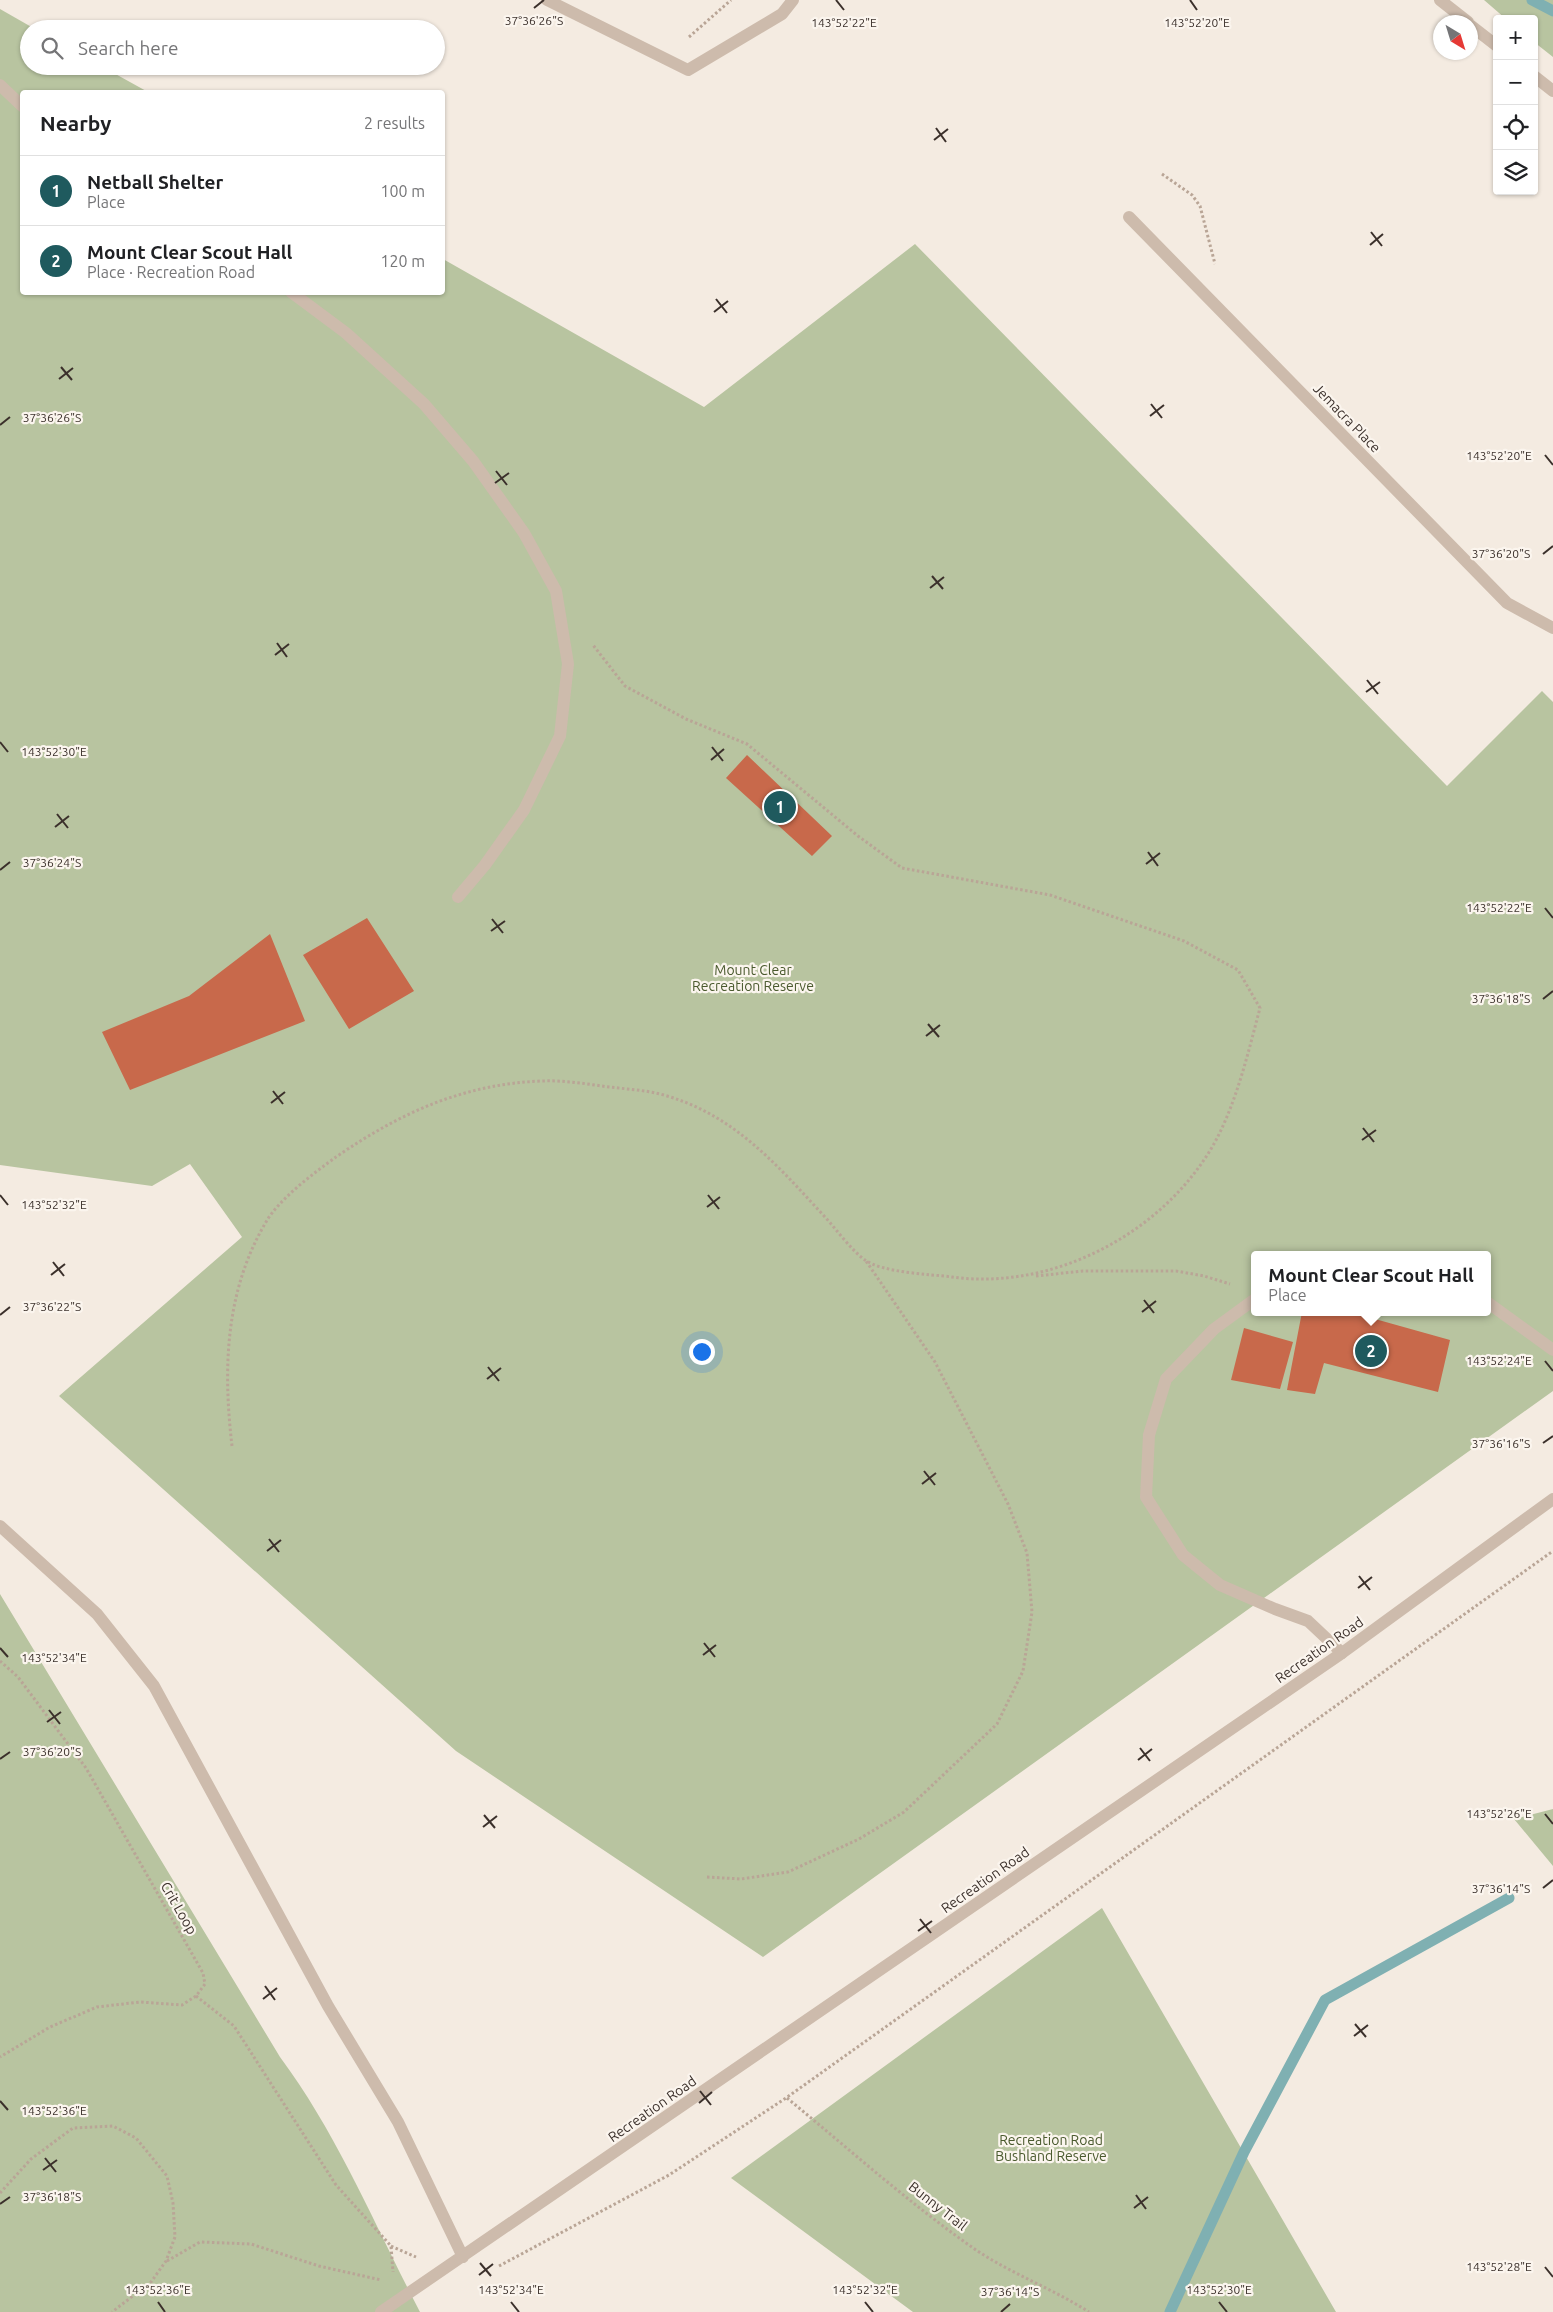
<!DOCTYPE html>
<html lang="en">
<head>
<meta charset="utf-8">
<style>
	body { margin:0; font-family:Ubuntu,sans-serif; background:#f6f6f6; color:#202124 }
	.controls { position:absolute; right:15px; top:15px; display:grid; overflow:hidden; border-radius:5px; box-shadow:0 1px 4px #0004 }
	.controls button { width:45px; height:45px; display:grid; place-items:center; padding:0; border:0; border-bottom:1px solid #e0e0e0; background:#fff; color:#202124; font:25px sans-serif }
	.compass { position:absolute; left:1433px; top:15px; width:45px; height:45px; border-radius:50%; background:#fff; box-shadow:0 1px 4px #0004; rotate:142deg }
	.you { position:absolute; left:701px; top:1351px; width:18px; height:18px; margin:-12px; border:4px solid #fff; border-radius:50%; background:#1a73e8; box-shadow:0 0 0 8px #1a73e833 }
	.badge { display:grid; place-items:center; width:32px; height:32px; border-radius:50%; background:#1f5a5e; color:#fff; font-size:16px; font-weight:700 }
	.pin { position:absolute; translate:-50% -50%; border:2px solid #fff; box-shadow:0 1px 5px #0006 }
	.popup { position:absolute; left:1251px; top:1251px; width:240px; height:65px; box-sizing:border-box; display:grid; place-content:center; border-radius:5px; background:#fff; filter:drop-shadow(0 1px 4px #0005); font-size:16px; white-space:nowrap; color:#757577 }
	.popup b { font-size:19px; color:#202124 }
	.popup::after { content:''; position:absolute; left:50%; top:100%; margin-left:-10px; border:10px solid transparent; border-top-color:#fff }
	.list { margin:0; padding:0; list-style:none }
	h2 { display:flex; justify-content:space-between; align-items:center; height:65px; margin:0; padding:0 20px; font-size:21px }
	h2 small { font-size:16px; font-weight:400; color:#757577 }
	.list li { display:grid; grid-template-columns:32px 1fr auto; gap:15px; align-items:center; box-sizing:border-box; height:70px; padding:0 20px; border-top:1px solid #e0e0e0 }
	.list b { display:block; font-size:19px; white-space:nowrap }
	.list p { margin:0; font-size:16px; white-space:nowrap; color:#757577 }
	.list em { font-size:16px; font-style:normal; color:#757577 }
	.icon { flex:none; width:28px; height:28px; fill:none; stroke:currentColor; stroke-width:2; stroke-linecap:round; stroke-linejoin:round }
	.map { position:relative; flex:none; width:1553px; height:2312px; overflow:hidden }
	.search { position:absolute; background:#fff; box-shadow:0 1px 4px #0004; left:20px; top:20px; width:425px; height:55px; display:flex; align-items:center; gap:12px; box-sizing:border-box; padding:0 18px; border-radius:28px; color:#757577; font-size:19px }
	.panel { position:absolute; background:#fff; box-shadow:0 1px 4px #0004; left:20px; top:90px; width:425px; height:205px; border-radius:5px }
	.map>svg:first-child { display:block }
</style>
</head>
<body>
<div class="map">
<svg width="1553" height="2312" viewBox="0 0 1553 2312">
	<rect width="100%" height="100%" fill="#f4ebe1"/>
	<path fill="#b8c4a0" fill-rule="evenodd" d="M1484 0H1553V57L1534 42V19H1506Z
		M0 9 35 29H29V66H101L148 92H22V292H442L443 259 704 407 915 244 1447 786 1542 691 1553 702V1391L763 1957 456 1751 59 1396 242 1237 190 1164 152 1186 0 1165ZM1255 1255H1487V1312H1255Z
		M0 1594 280 2057C338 2135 375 2226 420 2312H0Z
		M1553 1809V1866L1514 1819Z
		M1102 1908 1336 2312H913L731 2178Z"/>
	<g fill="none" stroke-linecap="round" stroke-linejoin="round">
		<path stroke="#7fb0b2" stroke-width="11" d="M1532 0 1553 11
			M1170 2312 1244 2152 1325 2000 1509 1898"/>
	</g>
	<path fill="#c8694b" d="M747 755 832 836 812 856 726 778Z
		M367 918 414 991 349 1029 303 955Z
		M270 934 305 1021 130 1090 102 1032 189 996Z
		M1302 1312H1350L1450 1340 1438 1392 1324 1363 1315 1394 1287 1390Z
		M1244 1328 1293 1342 1280 1389 1231 1380Z"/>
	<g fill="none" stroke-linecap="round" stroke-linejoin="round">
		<path stroke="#b9a596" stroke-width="3" stroke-dasharray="2.5 2.5" stroke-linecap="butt" d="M689 37 731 0
			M1162 174 1192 195 1200 206 1215 264
			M1036 1276 1083 1271H1176L1204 1276 1230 1284
			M232 1446C223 1369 225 1291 266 1222 279 1199 314 1173 336 1157 400 1113 463 1084 542 1081 564 1080 587 1084 609 1087 626 1089 644 1090 660 1094 733 1113 776 1164 825 1217 836 1229 852 1251 865 1260 884 1273 929 1274 952 1277 1055 1291 1165 1232 1215 1142 1237 1101 1248 1053 1260 1008L1238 970 1184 941 1050 895 902 868 858 836 747 744 686 719 625 686 593 645
			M0 1661 18 1677 86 1768 203 1973 205 1984 196 1996 182 2005 140 2002 97 2007 50 2027 0 2057
			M707 1877 741 1879 788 1872 859 1839 904 1812 997 1724 1023 1671 1032 1612 1027 1553 1008 1504 935 1362 866 1261
			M196 1996 234 2026 336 2185 391 2246 393 2272
			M787 2098C849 2149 910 2204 976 2250 1012 2274 1053 2289 1089 2312
			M0 2193 31 2159 73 2128 113 2126 136 2138 167 2176 173 2203 175 2237 166 2261 151 2282 112 2312
			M391 2246 416 2257
			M167 2261 200 2242 251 2244 319 2266 381 2280
			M499 2266 669 2175 786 2098 1553 1551"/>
		<path stroke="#cdbbac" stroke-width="12" d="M1440 0 1468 22
			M1470 25 1497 46
			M1534 76 1553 91
			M1255 1299 1214 1329 1166 1379 1149 1435 1146 1497 1183 1555 1220 1585 1275 1609 1308 1621 1342 1653
			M1487 1302 1553 1350"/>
		<path stroke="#cdbbac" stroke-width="12" d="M547 0 688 70 782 14 793 0
			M0 85 22 106
			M1129 217 1507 603 1553 628
			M291 292 346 333 424 404 473 461 524 533 556 591 568 664 560 736 524 810 485 865 458 897
			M0 1526 97 1614 154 1686 328 2006 398 2122 463 2257
			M381 2312 1342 1653 1553 1499"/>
	</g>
	<path fill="none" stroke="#3b302b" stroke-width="2" d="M836 0 844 10M1190 0 1197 10M534 8 544 0M936 128 946 142M934 140 948 129M1371 232 1382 246M1370 245 1383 234M716 299 727 313M714 312 728 301M61 367 72 380M59 379 73 368M1151 404 1162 418M1150 416 1164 405M0 425 10 417M1545 455 1553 465M496 471 507 485M495 483 509 473M1543 554 1553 546M932 576 943 589M930 588 944 577M277 643 287 657M275 655 289 644M1367 680 1378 694M1366 692 1380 682M0 742 8 752M712 747 723 761M711 760 724 749M57 814 68 828M55 827 69 816M1148 852 1158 866M1146 864 1160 853M0 870 10 862M1545 908 1553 918M492 919 503 933M491 931 505 921M1543 999 1553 991M928 1024 939 1037M926 1036 940 1025M273 1091 283 1104M271 1103 285 1092M1363 1128 1374 1142M1362 1140 1376 1130M0 1195 8 1205M708 1195 719 1209M707 1207 720 1197M53 1262 64 1276M51 1275 65 1264M1144 1300 1154 1313M1142 1312 1156 1301M0 1315 10 1307M1545 1361 1553 1371M488 1367 499 1381M487 1379 501 1368M1543 1443 1553 1436M924 1471 935 1485M922 1484 936 1473M269 1539 279 1552M267 1551 281 1540M1359 1576 1370 1590M1358 1588 1372 1577M704 1643 715 1657M0 1648 8 1657M703 1655 716 1645M49 1710 60 1724M47 1722 61 1712M1140 1748 1150 1761M0 1759 10 1752M1138 1760 1152 1749M1545 1814 1553 1824M484 1815 495 1828M483 1827 497 1816M1543 1888 1553 1880M920 1919 931 1933M918 1931 932 1921M265 1986 275 2000M263 1999 277 1988M1355 2024 1366 2037M1354 2036 1368 2025M700 2091 711 2105M0 2101 8 2110M699 2103 712 2092M45 2158 56 2172M43 2170 57 2160M1136 2195 1146 2209M0 2204 10 2197M1134 2208 1148 2197M480 2263 491 2276M1545 2267 1553 2277M479 2275 493 2264M158 2302 165 2312M511 2302 519 2312M865 2302 873 2312M1219 2302 1227 2312M1001 2312 1010 2304"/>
	<g text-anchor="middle" stroke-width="4.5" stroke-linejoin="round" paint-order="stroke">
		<g font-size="14" fill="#3b302b" stroke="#fbf5ee">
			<text transform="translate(1347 418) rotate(46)" y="5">Jemacra Place</text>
			<text transform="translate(1319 1650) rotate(-35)" y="5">Recreation Road</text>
			<text transform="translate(985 1880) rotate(-35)" y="5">Recreation Road</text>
			<text transform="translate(179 1908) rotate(60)" y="5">Crit Loop</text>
			<text transform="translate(652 2109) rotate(-35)" y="5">Recreation Road</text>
			<text transform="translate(938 2206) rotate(38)" y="5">Bunny Trail</text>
		</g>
		<g font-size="14" fill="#4a5a2e" stroke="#fbf5ee">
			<text x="753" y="975">Mount Clear<tspan x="753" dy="16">Recreation Reserve</tspan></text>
			<text x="1051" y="2145">Recreation Road<tspan x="1051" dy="16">Bushland Reserve</tspan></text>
		</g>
	</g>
	<g font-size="12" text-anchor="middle" fill="#3b302b" stroke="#fbf5ee" stroke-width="4.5" stroke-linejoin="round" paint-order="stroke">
		<text x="534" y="25">37°36'26"S</text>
		<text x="844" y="27">143°52'22"E</text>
		<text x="1197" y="27">143°52'20"E</text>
		<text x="52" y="422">37°36'26"S</text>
		<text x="1499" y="460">143°52'20"E</text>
		<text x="1501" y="558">37°36'20"S</text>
		<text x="54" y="756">143°52'30"E</text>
		<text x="52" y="867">37°36'24"S</text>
		<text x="1499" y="912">143°52'22"E</text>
		<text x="1501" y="1003">37°36'18"S</text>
		<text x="54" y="1209">143°52'32"E</text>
		<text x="52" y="1311">37°36'22"S</text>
		<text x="1499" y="1365">143°52'24"E</text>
		<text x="1501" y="1448">37°36'16"S</text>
		<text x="54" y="1662">143°52'34"E</text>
		<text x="52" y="1756">37°36'20"S</text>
		<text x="1499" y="1818">143°52'26"E</text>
		<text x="1501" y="1893">37°36'14"S</text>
		<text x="54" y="2115">143°52'36"E</text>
		<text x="52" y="2201">37°36'18"S</text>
		<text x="1499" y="2271">143°52'28"E</text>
		<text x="158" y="2294">143°52'36"E</text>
		<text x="511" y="2294">143°52'34"E</text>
		<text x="865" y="2294">143°52'32"E</text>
		<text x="1219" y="2294">143°52'30"E</text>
		<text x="1010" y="2296">37°36'14"S</text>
	</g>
</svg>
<div class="controls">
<button>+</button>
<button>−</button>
<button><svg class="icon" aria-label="locate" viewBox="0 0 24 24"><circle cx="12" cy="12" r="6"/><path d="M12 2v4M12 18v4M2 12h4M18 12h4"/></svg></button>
<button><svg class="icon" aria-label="layers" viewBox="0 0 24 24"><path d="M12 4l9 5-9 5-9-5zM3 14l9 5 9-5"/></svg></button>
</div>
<svg class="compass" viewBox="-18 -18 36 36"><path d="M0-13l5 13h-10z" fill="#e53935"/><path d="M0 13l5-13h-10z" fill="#757577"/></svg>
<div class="you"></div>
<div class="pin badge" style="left:780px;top:807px">1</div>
<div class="pin badge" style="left:1371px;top:1351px">2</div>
<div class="popup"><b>Mount Clear Scout Hall</b>Place</div>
<div class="search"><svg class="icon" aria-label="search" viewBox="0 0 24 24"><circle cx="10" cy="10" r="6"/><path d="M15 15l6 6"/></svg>Search here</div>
<section class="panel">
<h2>Nearby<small>2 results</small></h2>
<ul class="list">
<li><span class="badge">1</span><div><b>Netball Shelter</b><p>Place</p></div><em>100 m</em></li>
<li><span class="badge">2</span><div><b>Mount Clear Scout Hall</b><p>Place · Recreation Road</p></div><em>120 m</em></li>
</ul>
</section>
</div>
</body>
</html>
